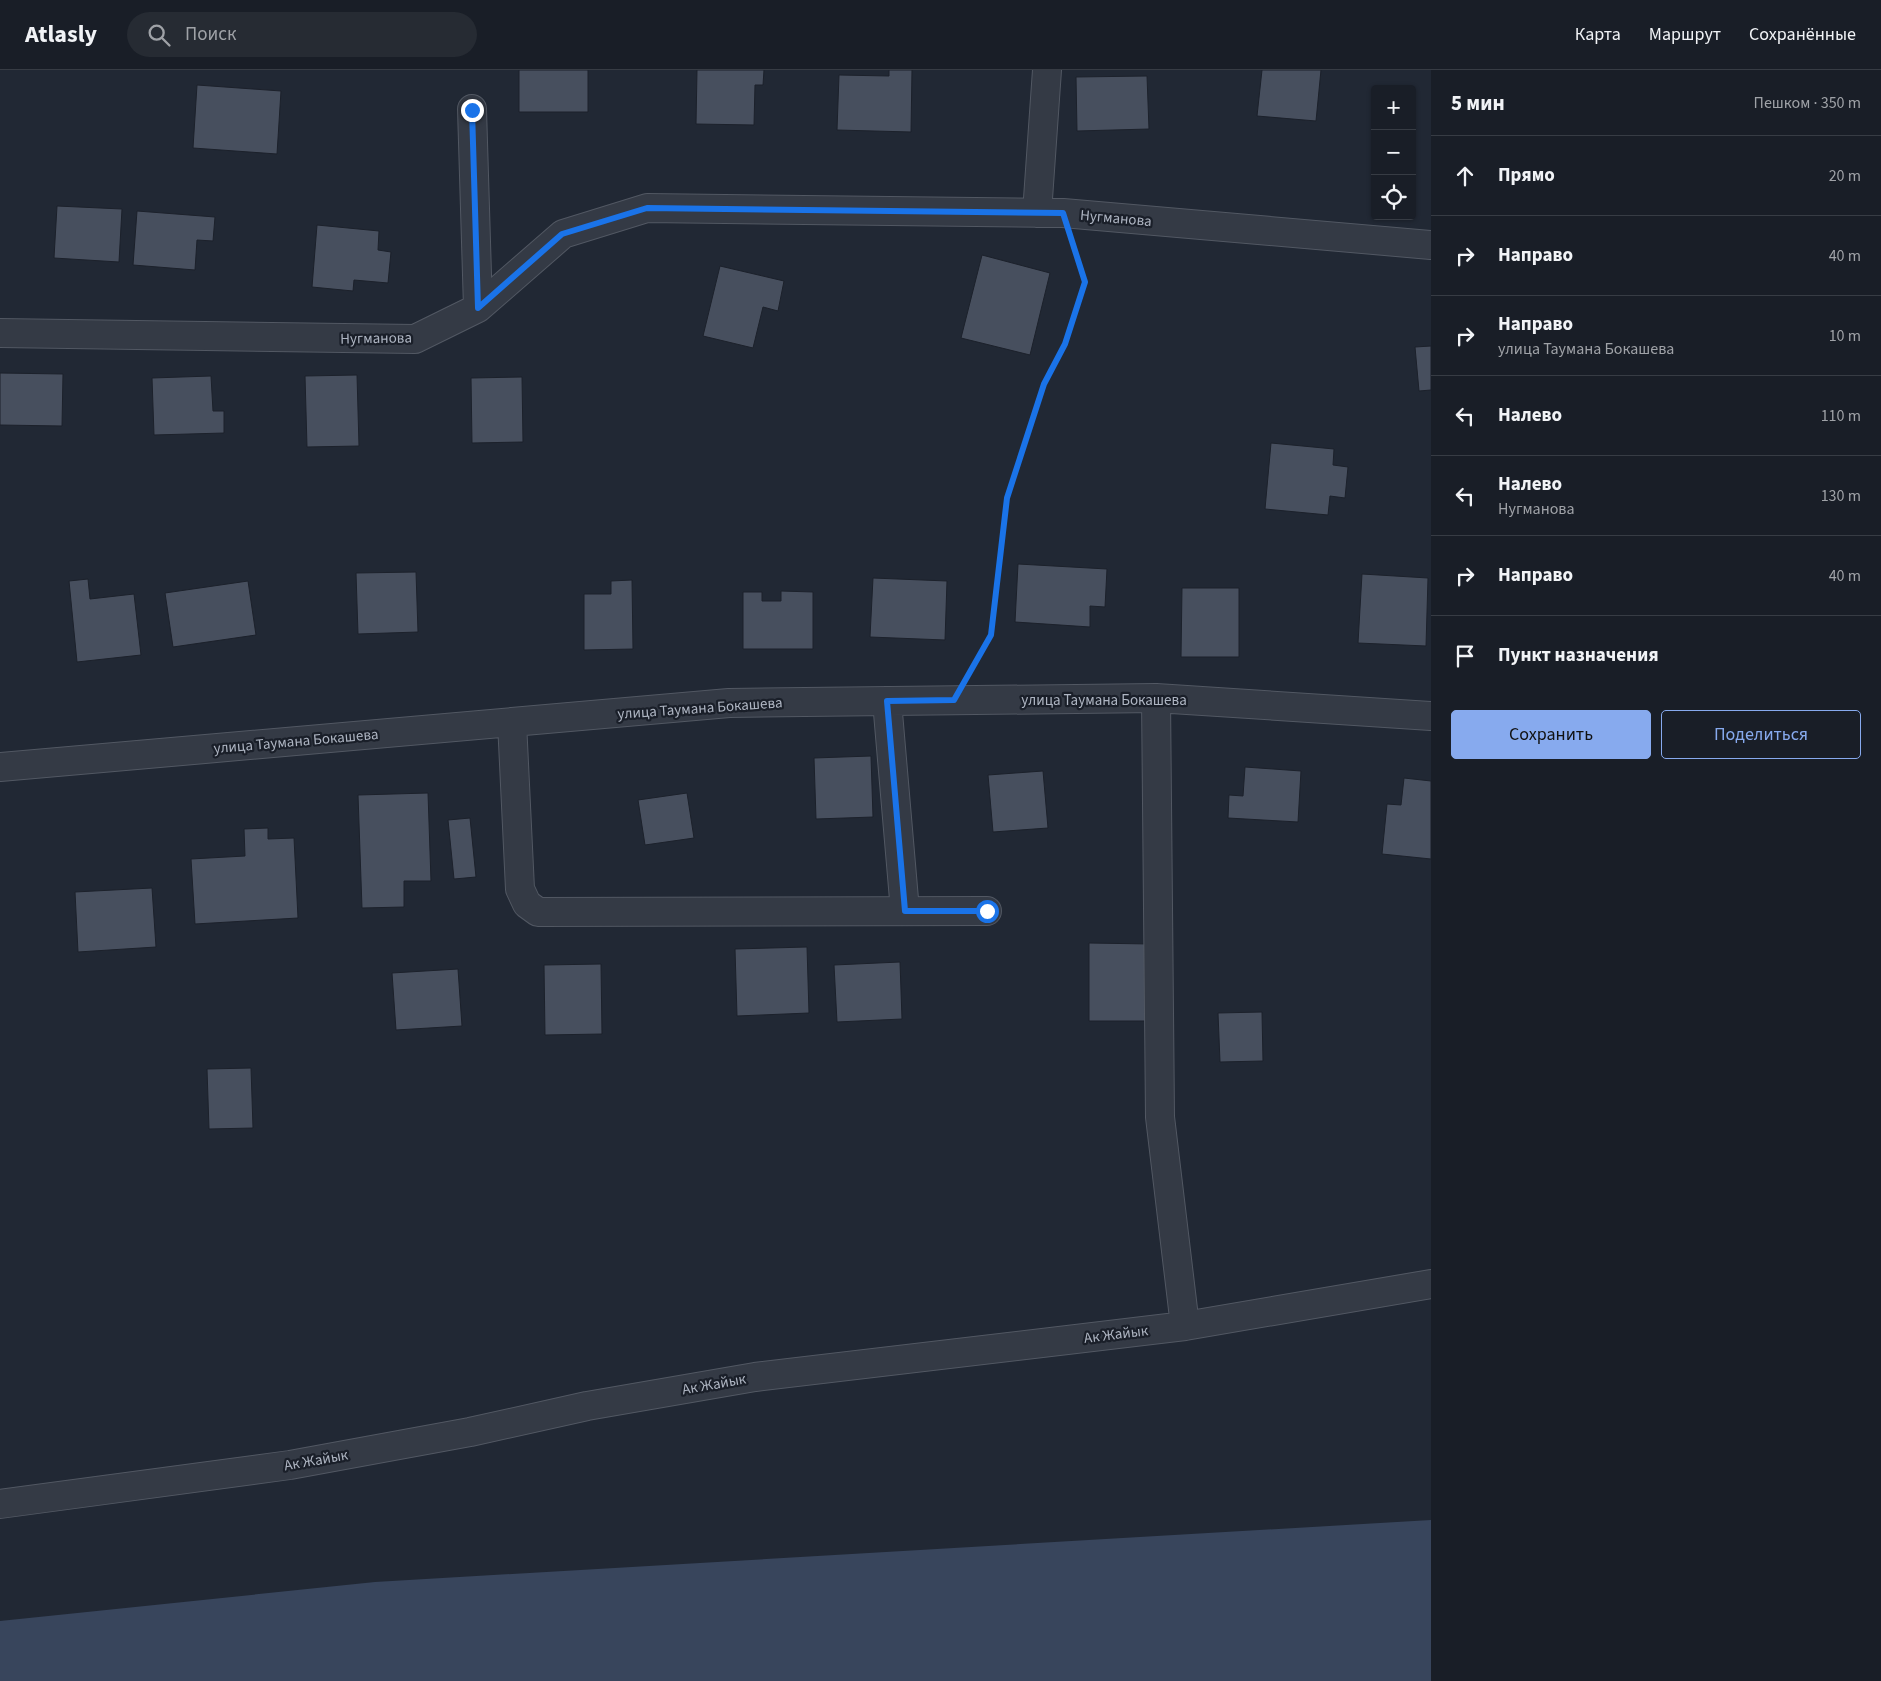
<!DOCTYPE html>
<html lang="ru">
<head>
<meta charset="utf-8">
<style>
	body { margin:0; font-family:"Source Sans 3",sans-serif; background:#262b33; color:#f1f3f6 }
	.controls { position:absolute; right:15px; top:15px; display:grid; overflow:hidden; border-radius:5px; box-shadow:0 1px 4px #0004 }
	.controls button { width:45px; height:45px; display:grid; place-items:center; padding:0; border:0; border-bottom:1px solid #373c44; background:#191e27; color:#f1f3f6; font:25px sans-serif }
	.stop { position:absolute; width:15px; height:15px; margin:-11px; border:4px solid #1a73e8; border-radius:50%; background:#fff }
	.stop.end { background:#1a73e8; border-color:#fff; box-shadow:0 1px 5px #0008 }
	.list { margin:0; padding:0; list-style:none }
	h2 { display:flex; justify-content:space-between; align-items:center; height:65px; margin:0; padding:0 20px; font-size:21px }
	h2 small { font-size:16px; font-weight:400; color:#9fa2a7 }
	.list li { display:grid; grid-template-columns:32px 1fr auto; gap:15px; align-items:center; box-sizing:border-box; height:80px; padding:0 20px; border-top:1px solid #373c44 }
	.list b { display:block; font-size:19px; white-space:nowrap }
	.list p { margin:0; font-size:16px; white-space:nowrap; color:#9fa2a7 }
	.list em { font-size:16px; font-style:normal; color:#9fa2a7 }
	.actions { display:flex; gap:10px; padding:15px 20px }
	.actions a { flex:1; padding:11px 0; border:1px solid #87aaee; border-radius:5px; text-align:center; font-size:18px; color:#87aaee }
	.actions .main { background:#87aaee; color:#111 }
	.icon { flex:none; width:28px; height:28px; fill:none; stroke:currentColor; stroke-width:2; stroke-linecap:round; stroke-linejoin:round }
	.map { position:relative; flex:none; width:1431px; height:1611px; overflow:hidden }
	header { display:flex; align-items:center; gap:30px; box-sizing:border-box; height:70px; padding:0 25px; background:#191e27; border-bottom:1px solid #373c44 }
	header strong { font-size:24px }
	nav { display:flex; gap:28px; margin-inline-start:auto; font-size:18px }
	.search { width:350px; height:45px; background:#262b33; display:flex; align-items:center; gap:12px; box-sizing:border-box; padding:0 18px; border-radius:28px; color:#9fa2a7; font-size:19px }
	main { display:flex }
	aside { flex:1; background:#191e27 }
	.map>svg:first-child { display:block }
</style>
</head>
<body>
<header>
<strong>Atlasly</strong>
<div class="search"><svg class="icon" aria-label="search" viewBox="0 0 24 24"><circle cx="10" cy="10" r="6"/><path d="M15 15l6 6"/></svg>Поиск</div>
<nav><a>Карта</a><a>Маршрут</a><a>Сохранённые</a></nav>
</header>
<main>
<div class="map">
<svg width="1431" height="1611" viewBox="0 0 1431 1611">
	<rect width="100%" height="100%" fill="#212834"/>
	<path fill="#38455c" d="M1431 1450V1611H0V1551L375 1512Z"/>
	<path fill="#474f5e" stroke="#1c212b" d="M519 0H588V42H519Z
		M697 0H764L763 15H755L754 55 696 54Z
		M889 0H912L911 62 837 60 839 5 889 6Z
		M1262 0H1321L1316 51 1257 46Z
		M1147 6 1149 59 1077 61 1076 7Z
		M197 15 281 21 277 84 193 78Z
		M57 136 122 139 119 192 54 188Z
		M137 141 215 147 213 171 197 170 195 200 133 195Z
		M317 155 379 161 378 180 391 182 388 213 354 210 353 221 312 217Z
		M982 185 1050 203 1030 285 961 268Z
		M720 196 784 211 778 241 763 237 753 278 703 266Z
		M1431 276V320L1419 321 1415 277Z
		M0 303 63 304 62 356 0 355Z
		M357 305 359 376 307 377 305 306Z
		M211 306 213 341H224V363L154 365 152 308Z
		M522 307 523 372 472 373 471 308Z
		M1271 373 1334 379 1333 395 1348 397 1345 428 1330 426 1328 445 1265 439Z
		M1018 494 1107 499 1105 537 1090 536V557L1015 552Z
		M416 502 418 562 358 564 356 503Z
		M1362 504 1428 508 1426 576 1358 573Z
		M873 508 947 511 945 570 870 567Z
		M88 509 90 529 134 524 141 585 77 592 69 511Z
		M632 510 633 579 584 580V524H611V511Z
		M248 511 256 565 173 577 165 523Z
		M1182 518H1239V587H1181Z
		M781 521 813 522V579H743V522H762V531H781Z
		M871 686 873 747 816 749 814 688Z
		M1245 697 1301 701 1298 752 1228 748 1229 725 1243 726Z
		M1043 701 1048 758 993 762 988 705Z
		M1404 708 1431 711V789L1382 784 1387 734 1401 735Z
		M428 723 431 811H404V837L362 838 358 725Z
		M687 723 694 768 645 775 638 730Z
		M470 748 476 807 454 809 448 750Z
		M268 758V769L294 768 298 848 195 854 191 789 245 786 244 759Z
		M152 818 156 877 78 882 75 822Z
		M1089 873 1150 874V951H1089Z
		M807 877 809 943 737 946 735 879Z
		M900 892 902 949 837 952 834 895Z
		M601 894 602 964 545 965 544 895Z
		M458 899 462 956 396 960 392 903Z
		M1262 942 1263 991 1220 992 1218 943Z
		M251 998 253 1058 209 1059 207 999Z"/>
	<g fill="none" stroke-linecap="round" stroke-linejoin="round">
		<g stroke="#525863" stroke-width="30">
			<path id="minor" d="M472 39 478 238
				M1037 143 1047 0
				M0 263 415 269 478 238 563 164 647 138 1063 143 1431 175
				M1156 628 1160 1047 1185 1256
				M887 631 905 841
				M512 652 520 819 527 834 538 842 987 841
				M0 697 729 633 1156 628 1431 646
				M0 1434 290 1395 470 1362 587 1336 755 1307 1185 1256 1431 1214"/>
		</g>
		<path stroke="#425155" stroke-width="3" stroke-dasharray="4 4" stroke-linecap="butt" d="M972 599 991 565 1007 429 1044 314 1065 274 1085 212 1072 173"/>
		<use href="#minor" stroke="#343a45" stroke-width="28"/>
	</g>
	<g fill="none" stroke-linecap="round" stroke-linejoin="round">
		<path stroke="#1a73e8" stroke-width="6" d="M472 40 478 238 562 164 647 138 1063 143 1085 212 1065 274 1044 314 1007 428 991 565 954 630 887 631 905 841H987"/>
	</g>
	<g text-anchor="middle" stroke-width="4.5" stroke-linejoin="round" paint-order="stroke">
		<g font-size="15" fill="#aeb5c2" stroke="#1a1f29">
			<text transform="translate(1116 148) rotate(5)" y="5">Нугманова</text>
			<text transform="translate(376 268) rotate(-1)" y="5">Нугманова</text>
			<text x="1104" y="635">улица Таумана Бокашева</text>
			<text transform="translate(700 638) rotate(-4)" y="5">улица Таумана Бокашева</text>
			<text transform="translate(296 671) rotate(-5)" y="5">улица Таумана Бокашева</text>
			<text transform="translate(1116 1264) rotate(-7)" y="5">Ак Жайык</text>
			<text transform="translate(714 1314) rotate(-10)" y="5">Ак Жайык</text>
			<text transform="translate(316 1390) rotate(-10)" y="5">Ак Жайык</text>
		</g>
	</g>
</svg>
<div class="controls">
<button>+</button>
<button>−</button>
<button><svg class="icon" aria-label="locate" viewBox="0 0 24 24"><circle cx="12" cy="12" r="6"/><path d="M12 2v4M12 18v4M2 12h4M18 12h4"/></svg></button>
</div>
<div class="stop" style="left:987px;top:841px"></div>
<div class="stop end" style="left:472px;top:40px"></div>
</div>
<aside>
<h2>5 мин<small>Пешком · 350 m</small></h2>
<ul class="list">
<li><svg class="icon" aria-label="ahead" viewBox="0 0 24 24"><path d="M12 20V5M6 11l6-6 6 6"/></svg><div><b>Прямо</b></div><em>20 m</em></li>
<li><svg class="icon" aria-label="right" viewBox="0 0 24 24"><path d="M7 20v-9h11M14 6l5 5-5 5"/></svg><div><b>Направо</b></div><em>40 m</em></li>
<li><svg class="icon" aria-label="right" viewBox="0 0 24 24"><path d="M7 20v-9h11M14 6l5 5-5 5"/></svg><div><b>Направо</b><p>улица Таумана Бокашева</p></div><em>10 m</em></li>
<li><svg class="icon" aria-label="left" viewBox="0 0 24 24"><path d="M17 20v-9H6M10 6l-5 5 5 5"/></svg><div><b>Налево</b></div><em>110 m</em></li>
<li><svg class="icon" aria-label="left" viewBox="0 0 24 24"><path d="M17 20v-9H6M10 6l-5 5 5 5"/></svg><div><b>Налево</b><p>Нугманова</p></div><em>130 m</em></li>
<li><svg class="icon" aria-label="right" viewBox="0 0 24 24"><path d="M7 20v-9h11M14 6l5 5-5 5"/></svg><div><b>Направо</b></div><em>40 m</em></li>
<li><svg class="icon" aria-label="arrive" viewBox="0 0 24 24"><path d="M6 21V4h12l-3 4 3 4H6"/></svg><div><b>Пункт назначения</b></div></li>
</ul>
<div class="actions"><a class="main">Сохранить</a><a>Поделиться</a></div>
</aside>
</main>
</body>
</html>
